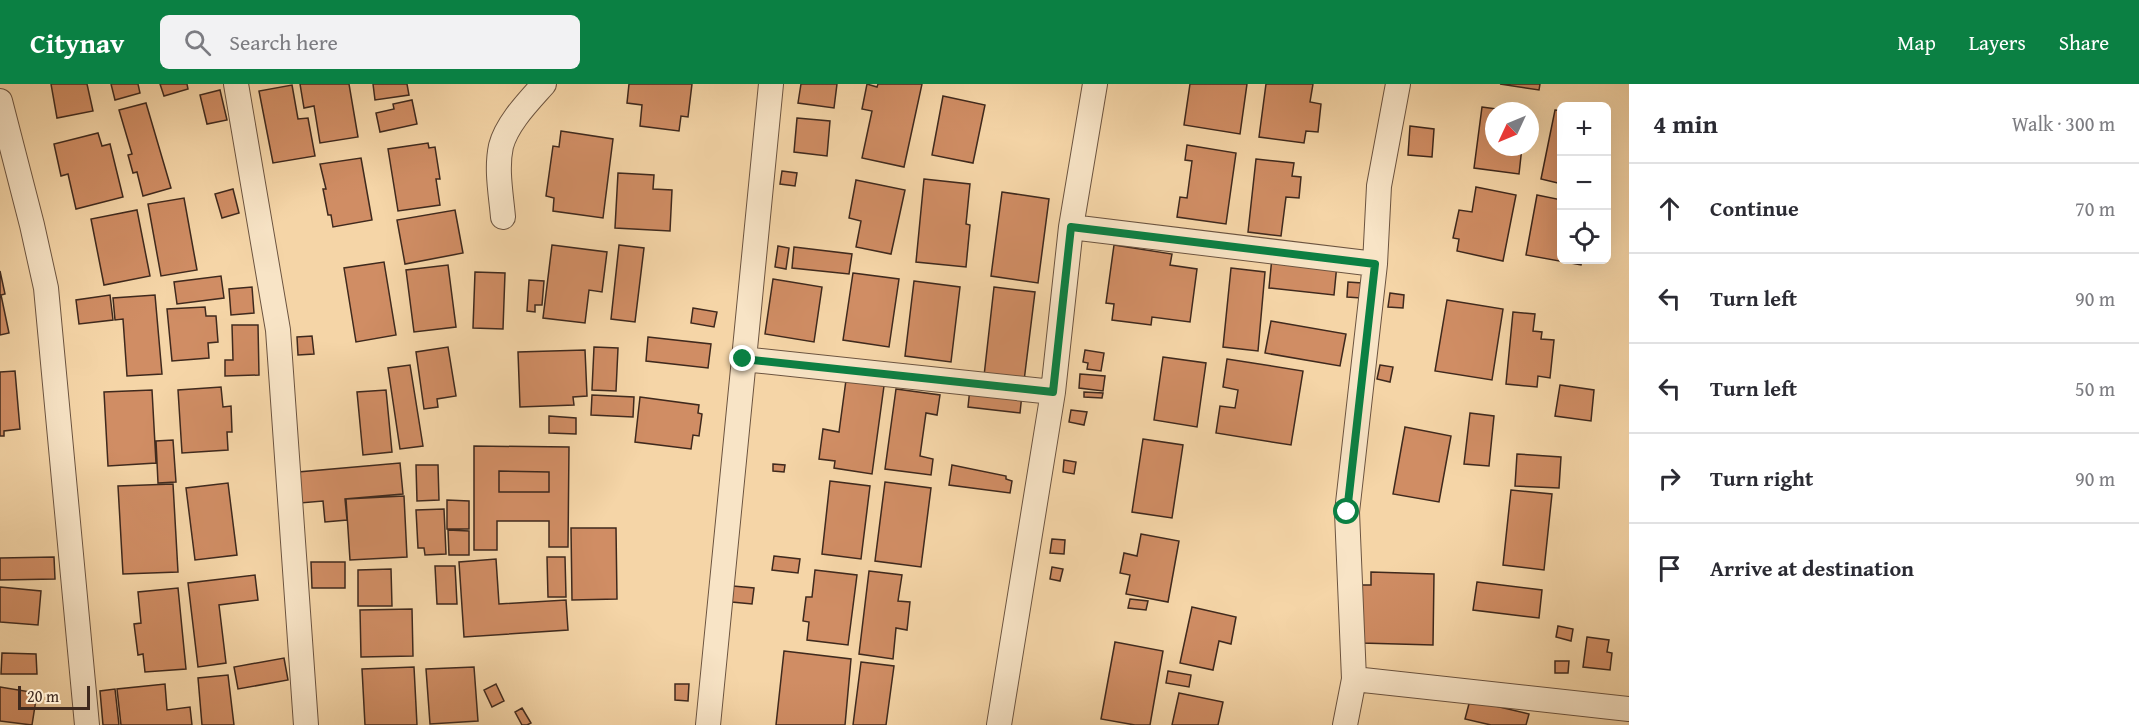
<!DOCTYPE html>
<html lang="en">
<head>
<meta charset="utf-8">
<style>
	body { margin:0; font-family:"Gentium Book Plus",serif; background:#f2f2f3; color:#2b2b33 }
	.controls { position:absolute; right:18px; top:18px; display:grid; overflow:hidden; border-radius:9px; box-shadow:0 6px 24px #0002 }
	.controls button { width:54px; height:54px; display:grid; place-items:center; padding:0; border:0; border-bottom:2px solid #e1e1e2; background:#fff; color:#2b2b33; font:30px sans-serif }
	.compass { position:absolute; left:1485px; top:18px; width:54px; height:54px; border-radius:50%; background:#fff; box-shadow:0 6px 24px #0002; rotate:226deg }
	.scale { position:absolute; left:18px; bottom:15px; width:72px; box-sizing:border-box; padding-left:6px; border:3px solid #3f291d; border-top:0; font-size:16px; line-height:21px; white-space:nowrap; color:#3f291d; -webkit-text-stroke:4px #f8e4c6; paint-order:stroke }
	.stop { position:absolute; width:18px; height:18px; margin:-14px; border:4px solid #0b8043; border-radius:50%; background:#fff }
	.stop.end { background:#0b8043; border-color:#fff; box-shadow:0 2px 6px #0008 }
	.list { margin:0; padding:0; list-style:none }
	h2 { display:flex; justify-content:space-between; align-items:center; height:78px; margin:0; padding:0 24px; font-size:26px }
	h2 small { font-size:20px; font-weight:400; color:#7c7c81 }
	.list li { display:grid; grid-template-columns:39px 1fr auto; gap:18px; align-items:center; box-sizing:border-box; height:90px; padding:0 24px; border-top:2px solid #e1e1e2 }
	.list b { display:block; font-size:22px; white-space:nowrap }
	.list em { font-size:20px; font-style:normal; color:#7c7c81 }
	.icon { flex:none; width:33px; height:33px; fill:none; stroke:currentColor; stroke-width:2; stroke-linecap:round; stroke-linejoin:round }
	.map { position:relative; flex:none; width:1629px; height:641px; overflow:hidden }
	header { display:flex; align-items:center; gap:36px; box-sizing:border-box; height:84px; padding:0 30px; background:#0b8043; color:#fff }
	header strong { font-size:28px }
	nav { display:flex; gap:33px; margin-inline-start:auto; font-size:21px }
	.search { width:420px; height:54px; background:#f2f2f3; display:flex; align-items:center; gap:15px; box-sizing:border-box; padding:0 21px; border-radius:9px; color:#7c7c81; font-size:22px }
	main { display:flex }
	aside { flex:1; background:#fff }
	.map>svg:first-child { display:block }
</style>
</head>
<body>
<header>
<strong>Citynav</strong>
<div class="search"><svg class="icon" aria-label="search" viewBox="0 0 24 24"><circle cx="10" cy="10" r="6"/><path d="M15 15l6 6"/></svg>Search here</div>
<nav><a>Map</a><a>Layers</a><a>Share</a></nav>
</header>
<main>
<div class="map">
<svg width="1629" height="641" viewBox="0 0 1629 641">
	<rect width="100%" height="100%" fill="#f5d5a7"/>
	<filter id="stains"><feTurbulence type="fractalNoise" baseFrequency=".00333" numOctaves="4"/><feColorMatrix values="0 0 0 0 .2 0 0 0 0 .09 0 0 0 0 .02 0 0 0 .5 -.17"/></filter>
	<radialGradient id="worn" r=".72"><stop offset=".6" stop-color="#630" stop-opacity="0"/><stop offset="1" stop-color="#630" stop-opacity=".3"/></radialGradient>
	<path fill="#d08d64" stroke="#3f291d" stroke-width="1.5" fill-rule="evenodd" d="M51 0H87L93 27 57 34Z
		M111 0H138L140 9 115 16Z
		M160 0H187L188 5 164 12Z
		M300 0H349L358 53 320 59 314 22 304 24Z
		M373 0H407L409 11 375 16Z
		M629 0H692L688 33 681 32 679 47 640 42 642 21 627 19Z
		M801 0H837L834 24 798 19Z
		M867 0 877 3 878 0H922L904 83 862 74 872 27 862 25Z
		M1190 0H1247L1240 50 1184 41Z
		M1266 0H1313L1310 18 1321 20 1318 48 1306 47 1304 59 1259 53Z
		M1500 0H1540L1539 6Z
		M292 1 298 35 308 34 315 72 273 79 259 7Z
		M220 6 227 36 207 40 200 11Z
		M943 12 985 21 973 79 932 71Z
		M412 16 417 40 380 48 376 29 394 25 393 20Z
		M146 19 171 104 143 112 137 88 133 89 128 71 132 70 119 26Z
		M1482 23 1511 27H1494V63H1522L1519 90 1474 84Z
		M1555 26 1562 27V100L1541 95Z
		M797 34 830 37 827 72 794 68Z
		M1410 42 1434 45 1432 73 1408 71Z
		M561 47 613 55 603 134 553 127 554 114 546 112 553 62 559 63Z
		M98 49 102 62 110 60 123 113 76 125 68 90 61 92 54 60Z
		M428 59 429 64 435 63 440 95H436L440 121 398 127 388 65Z
		M1187 61 1236 69 1226 140 1177 133 1180 113 1187 114 1192 77 1185 76Z
		M361 74 372 136 333 143 331 131H328L323 105H326L320 80Z
		M1256 75 1294 79 1292 92 1301 93 1299 114 1286 113 1281 152 1248 148Z
		M782 87 797 89 795 102 780 100Z
		M618 89 654 91 653 105 672 106 670 147 615 144Z
		M924 95 970 100 966 140 970 141 966 183 916 178Z
		M856 96 905 106 891 170 856 163 861 137 849 134Z
		M1476 103 1516 111 1503 177 1457 167 1459 155 1453 154 1459 126 1472 128Z
		M233 105 239 129 222 134 215 110Z
		M1002 108 1049 115 1038 199 991 192Z
		M1537 111 1562 116V176H1582L1581 181 1526 171Z
		M184 114 197 186 161 192 148 120Z
		M137 126 150 192 104 201 91 135Z
		M455 126 463 169 405 180 397 136Z
		M552 161 607 168 602 208 589 206 585 239 543 234Z
		M619 161 644 164 635 238 611 235Z
		M1114 161 1172 170 1170 181 1197 185 1190 238 1152 233 1151 241 1112 236 1114 220 1106 219Z
		M778 162 789 164 786 185 775 183Z
		M794 163 852 170 849 190 792 184Z
		M1272 173 1337 180 1334 211 1269 204Z
		M384 178 396 251 356 258 344 184Z
		M448 181 456 243 414 248 406 186Z
		M1231 184 1265 188 1258 267 1223 263Z
		M0 187 5 210 1 211 9 249 0 251Z
		M475 188 505 189 503 245 473 244Z
		M853 189 899 195 889 263 843 256Z
		M221 192 224 214 177 220 174 198Z
		M773 195 822 203 814 258 765 250Z
		M529 196 544 197 542 221H535V228L527 227Z
		M914 197 960 203 951 278 905 272Z
		M1348 198 1362 199 1361 214 1347 213Z
		M252 203 254 229 231 231 229 205Z
		M994 203 1035 208 1024 297 984 292Z
		M1390 209 1404 211 1403 224 1388 223Z
		M110 211 113 236 79 240 76 216Z
		M155 211 162 290 127 292 123 235 115 236 113 214Z
		M1447 216 1503 225 1492 296 1435 287Z
		M205 223 206 232H216L218 258 208 259 209 274 172 277 167 225Z
		M693 224 717 228 714 243 691 239Z
		M1513 228 1535 230 1533 247 1542 248 1541 255 1554 256 1550 294 1538 292 1537 303 1506 300Z
		M1271 237 1346 250 1340 282 1265 269Z
		M232 241H258L259 291 225 292V276H233Z
		M312 252 314 270 298 271 297 253Z
		M648 253 711 260 708 284 646 277Z
		M448 263 456 312 437 315 438 323 424 325 416 268Z
		M594 263 618 264 616 307 592 306Z
		M585 266 587 312 573 313 574 321 520 323 518 268Z
		M1085 266 1104 269 1101 287 1087 285 1088 279 1083 278Z
		M1163 273 1206 279 1197 343 1154 336Z
		M1227 275 1303 287 1291 361 1216 349 1220 322 1235 324 1238 306 1223 303Z
		M410 281 423 362 400 365 388 284Z
		M1380 281 1393 283 1390 298 1377 295Z
		M15 287 20 345 4 347V352H0V288Z
		M1080 290 1105 292 1103 307 1079 304Z
		M846 296 884 302 872 390 834 384 835 377 819 375 823 345 839 348Z
		M1560 301 1594 306 1591 337 1555 332Z
		M221 303 223 323 231 322 232 348H227L228 366 182 369 178 306Z
		M970 304 1022 310 1020 329 968 323Z
		M896 305 940 311 937 331 926 329 920 372 933 375 931 391 885 385Z
		M152 306 156 379 108 382 104 308Z
		M386 306 392 368 363 371 357 308Z
		M1084 308 1103 309 1102 314 1084 313Z
		M592 311 634 313 633 333 591 331Z
		M640 313 699 321 698 329 702 330 699 352 693 351 691 365 635 358Z
		M1071 326 1087 328 1084 341 1069 338Z
		M1470 329 1494 332 1489 382 1464 380Z
		M549 332 576 334V350L549 349Z
		M1405 343 1451 352 1439 418 1393 410Z
		M1143 355 1183 361 1172 434 1132 428Z
		M173 356 176 398 158 399 156 357Z
		M474 362 569 363 568 463H549V437H497V466H474ZM499 387 549 388V408H499Z
		M1517 370 1561 373 1559 404 1515 402Z
		M1064 376 1076 378 1074 390 1063 388Z
		M400 379 403 410 345 415 347 436 325 438 323 417 300 419 298 388Z
		M773 380 785 381 784 388 773 387Z
		M416 381H438L439 416 417 417Z
		M952 381 1006 392V395L1012 397 1010 409 949 401Z
		M499 387 549 388V408H499Z
		M830 397 870 402 861 475 822 470Z
		M885 398 931 404 921 483 875 477Z
		M228 399 237 471 195 476 186 404Z
		M173 400 178 488 123 490 118 402Z
		M1511 406 1552 410 1544 486 1503 481Z
		M404 412 407 473 350 476 346 415Z
		M447 416 469 417V445H447Z
		M444 425 446 470 425 471 424 464H418L416 426Z
		M571 444H616L617 515 572 516Z
		M448 446 469 447V471H449Z
		M1141 450 1179 457 1168 518 1126 510 1130 491 1120 489 1124 469 1137 472Z
		M1052 455 1065 456 1064 470 1050 469Z
		M774 472 800 475 798 489 772 486Z
		M54 473 55 495 0 496V474Z
		M547 473H565L566 513H548Z
		M496 475 499 520 566 516 568 546 464 553 459 478Z
		M311 478H345V504H312Z
		M435 482H455L457 520H437Z
		M1052 483 1063 485 1060 497 1050 495Z
		M391 485 392 522H358V486Z
		M815 486 857 491 848 561 807 556 809 538 803 537 806 513H812Z
		M869 487 902 491 898 517 910 518 907 546 896 544 893 575 859 570Z
		M1371 488 1434 490 1433 561 1361 559 1362 501H1371Z
		M255 491 258 516 219 521 226 579 198 583 188 499Z
		M1477 498 1542 506 1539 534 1473 526Z
		M733 502 754 504 752 520 732 518Z
		M0 503 41 507 38 541 0 538Z
		M178 504 186 585 145 588 143 570 138 571 134 540 141 539 138 508Z
		M1130 515 1148 517 1146 526 1128 524Z
		M1192 523 1236 533 1231 560 1219 557 1213 586 1180 579Z
		M412 525 413 572 361 573 360 526Z
		M1558 542 1573 545 1571 557 1556 553Z
		M1587 553 1609 556 1607 568 1612 569 1610 586 1583 583Z
		M1115 558 1163 567 1150 641H1135L1101 635Z
		M784 567 851 575 845 641H776Z
		M2 569 36 570 37 590H1Z
		M284 574 288 596 238 605 234 583Z
		M1555 577H1569L1568 589H1555Z
		M861 578 894 582 886 641H853Z
		M414 583 417 641H365L362 585Z
		M474 583 478 637 430 640 426 585Z
		M1168 587 1191 591 1189 603 1166 599Z
		M228 591 234 641H202L198 594Z
		M165 600 167 626 190 623 192 641H121L117 605Z
		M496 600 504 617 492 623 484 606Z
		M675 600H689L688 617 675 616Z
		M0 603 37 609 32 641 0 637Z
		M115 605 119 641H103L100 607Z
		M1179 609 1223 618 1218 641H1172Z
		M1470 616 1529 630 1526 641H1491L1465 635Z
		M522 624 531 639 527 641H522L515 628Z"/>
	<g fill="none" stroke-linecap="round" stroke-linejoin="round">
		<g stroke="#6c5440" stroke-width="26">
			<path id="minor" d="M236 0 278 246 306 641
				M0 17 32 141 46 204 87 641
				M503 133C501 110 496 85 501 62 507 39 529 17 544 0
				M1071 143 1375 180
				M743 275 1053 308
				M1354 595 1629 625
				M708 641 771 0
				M999 641 1053 308 1071 143 1095 0
				M1345 641 1354 595 1347 428 1375 180 1379 102 1398 0"/>
		</g>
		<use href="#minor" stroke="#f8e4c6" stroke-width="24"/>
	</g>
	<g fill="none" stroke-linecap="round" stroke-linejoin="round">
		<path stroke="#0b8043" stroke-width="8" d="M743 275 1053 308 1071 143 1375 180 1347 428"/>
	</g>
	<rect width="100%" height="100%" filter="url(#stains)"/>
	<rect width="100%" height="100%" fill="url(#worn)"/>
</svg>
<div class="controls">
<button>+</button>
<button>−</button>
<button><svg class="icon" aria-label="locate" viewBox="0 0 24 24"><circle cx="12" cy="12" r="6"/><path d="M12 2v4M12 18v4M2 12h4M18 12h4"/></svg></button>
</div>
<svg class="compass" viewBox="-18 -18 36 36"><path d="M0-13l5 13h-10z" fill="#e53935"/><path d="M0 13l5-13h-10z" fill="#7c7c81"/></svg>
<div class="scale">20 m</div>
<div class="stop" style="left:1347px;top:428px"></div>
<div class="stop end" style="left:743px;top:275px"></div>
</div>
<aside>
<h2>4 min<small>Walk · 300 m</small></h2>
<ul class="list">
<li><svg class="icon" aria-label="ahead" viewBox="0 0 24 24"><path d="M12 20V5M6 11l6-6 6 6"/></svg><div><b>Continue</b></div><em>70 m</em></li>
<li><svg class="icon" aria-label="left" viewBox="0 0 24 24"><path d="M17 20v-9H6M10 6l-5 5 5 5"/></svg><div><b>Turn left</b></div><em>90 m</em></li>
<li><svg class="icon" aria-label="left" viewBox="0 0 24 24"><path d="M17 20v-9H6M10 6l-5 5 5 5"/></svg><div><b>Turn left</b></div><em>50 m</em></li>
<li><svg class="icon" aria-label="right" viewBox="0 0 24 24"><path d="M7 20v-9h11M14 6l5 5-5 5"/></svg><div><b>Turn right</b></div><em>90 m</em></li>
<li><svg class="icon" aria-label="arrive" viewBox="0 0 24 24"><path d="M6 21V4h12l-3 4 3 4H6"/></svg><div><b>Arrive at destination</b></div></li>
</ul>
</aside>
</main>
</body>
</html>
